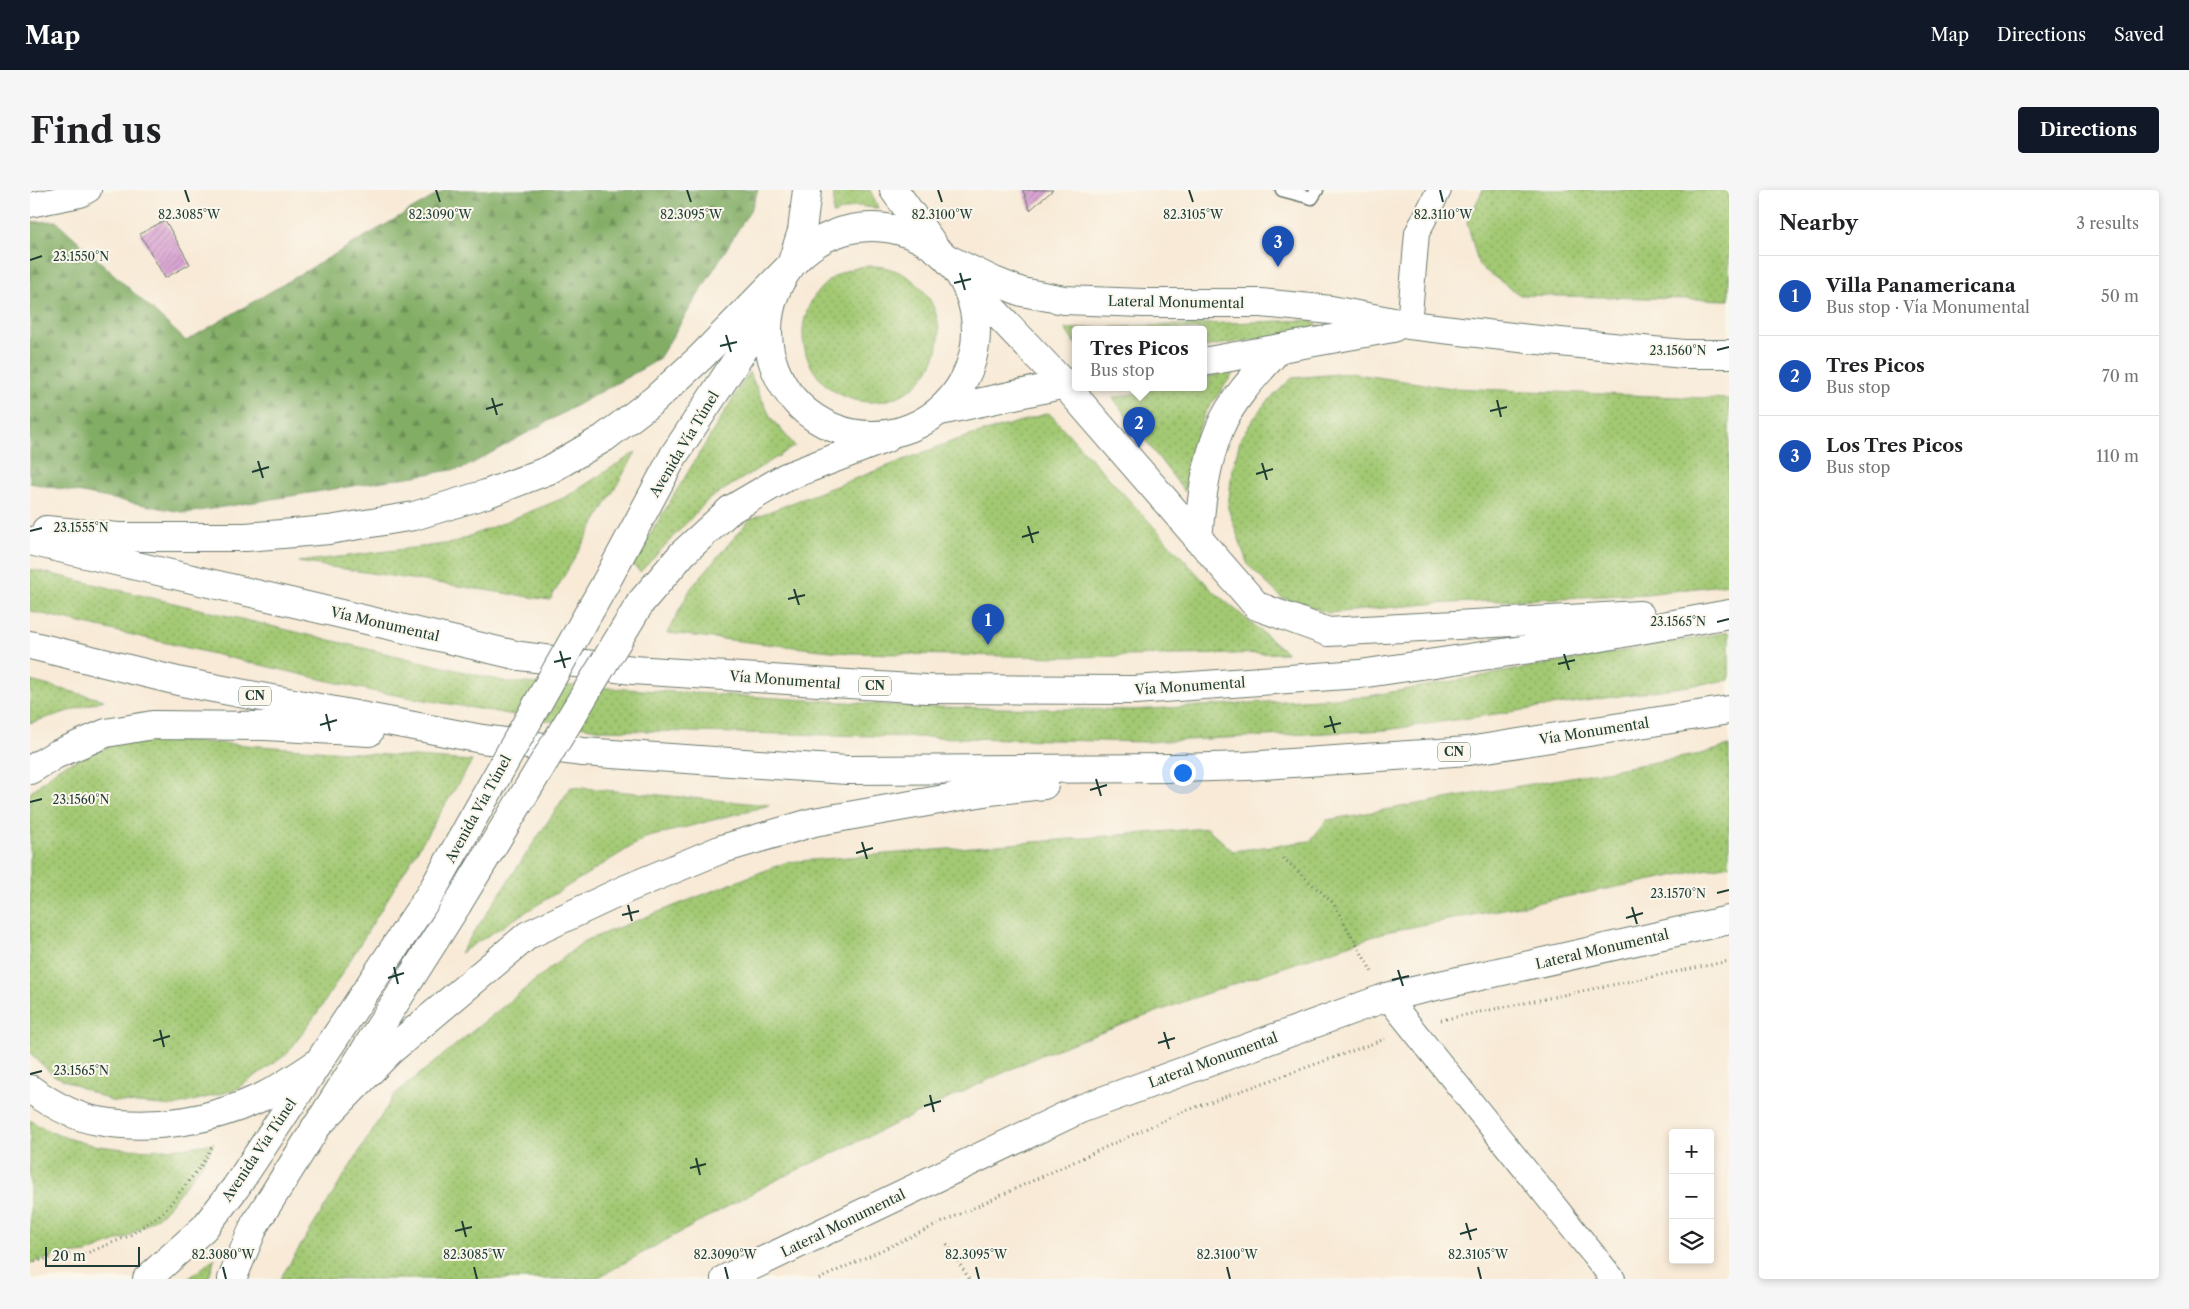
<!DOCTYPE html>
<html lang="en">
<head>
<meta charset="utf-8">
<style>
	body { margin:0; font-family:"Libre Caslon Text",serif; background:#f6f6f6; color:#202124 }
	.controls { position:absolute; right:15px; bottom:15px; display:grid; overflow:hidden; border-radius:5px; box-shadow:0 2px 8px #0003 }
	.controls button { width:45px; height:45px; display:grid; place-items:center; padding:0; border:0; border-bottom:1px solid #e0e0e0; background:#fff; color:#202124; font:25px sans-serif }
	.scale { position:absolute; left:15px; bottom:12px; width:95px; box-sizing:border-box; padding-left:5px; border:2px solid #1f3d34; border-top:0; font-size:14px; line-height:18px; white-space:nowrap; color:#1f3d34; -webkit-text-stroke:4px #fbf7ec; paint-order:stroke }
	.you { position:absolute; left:1152px; top:582px; width:18px; height:18px; margin:-12px; border:4px solid #fff; border-radius:50%; background:#1a73e8; box-shadow:0 0 0 8px #1a73e833 }
	.badge { display:grid; place-items:center; width:32px; height:32px; border-radius:50%; background:#111827; color:#fff; font-size:16px; font-weight:700 }
	.pin { position:absolute; translate:-50% -41px; filter:drop-shadow(0 1px 2px #0008) }
	.pin::after { content:''; position:absolute; top:26px; width:18px; height:15px; background:inherit; clip-path:polygon(0 0,100% 0,50% 100%) }
	.popup { position:absolute; left:1042px; top:136px; width:135px; height:65px; box-sizing:border-box; display:grid; place-content:center; border-radius:5px; background:#fff; filter:drop-shadow(0 1px 4px #0005); font-size:16px; white-space:nowrap; color:#757577 }
	.popup b { font-size:19px; color:#202124 }
	.popup::after { content:''; position:absolute; left:50%; top:100%; margin-left:-10px; border:10px solid transparent; border-top-color:#fff }
	.list { margin:0; padding:0; list-style:none }
	h2 { display:flex; justify-content:space-between; align-items:center; height:65px; margin:0; padding:0 20px; font-size:21px }
	h2 small { font-size:16px; font-weight:400; color:#757577 }
	.list li { display:grid; grid-template-columns:32px 1fr auto; gap:15px; align-items:center; box-sizing:border-box; height:80px; padding:0 20px; border-top:1px solid #e0e0e0 }
	.list b { display:block; font-size:19px; white-space:nowrap }
	.list p { margin:0; font-size:16px; white-space:nowrap; color:#757577 }
	.list em { font-size:16px; font-style:normal; color:#757577 }
	.icon { flex:none; width:28px; height:28px; fill:none; stroke:currentColor; stroke-width:2; stroke-linecap:round; stroke-linejoin:round }
	.map { position:relative; flex:none; width:1699px; height:1089px; overflow:hidden; border-radius:5px }
	header { display:flex; align-items:center; gap:30px; box-sizing:border-box; height:70px; padding:0 25px; background:#111827; color:#fff }
	header strong { font-size:24px }
	nav { display:flex; gap:28px; margin-inline-start:auto; font-size:18px }
	.intro { display:flex; align-items:center; justify-content:space-between; box-sizing:border-box; height:120px; padding:0 30px }
	h1 { margin:0; font-size:35px }
	.button { padding:12px 22px; border-radius:5px; background:#111827; color:#fff; font-size:18px; font-weight:700 }
	main { display:flex; gap:30px; padding:0 30px }
	aside { flex:1; background:#fff; border-radius:5px; box-shadow:0 2px 8px #0003 }
	.map>svg:first-child { display:block }
</style>
</head>
<body>
<header>
<strong>Map</strong>
<nav><a>Map</a><a>Directions</a><a>Saved</a></nav>
</header>
<div class="intro"><h1>Find us</h1><a class="button">Directions</a></div>
<main>
<div class="map">
<svg width="1699" height="1089" viewBox="0 0 1699 1089">
	<defs>
		<pattern id="green-dots" width="8" height="8" patternUnits="userSpaceOnUse" patternTransform="scale(1.25)"><rect width="8" height="8" fill="#a3c973"/><path d="M2 2h.1M6 6h.1" fill="none" stroke="#84a45f" stroke-width="1.8" stroke-linecap="round"/></pattern>
		<pattern id="forest-firs" width="22" height="20" patternUnits="userSpaceOnUse" patternTransform="scale(1.25)"><rect width="22" height="20" fill="#82ad65"/><path d="M5 1l3.5 6h-7zM16 11l3.5 6h-7z" fill="#6a8e54"/></pattern>
		<pattern id="building-hatch" width="6" height="6" patternUnits="userSpaceOnUse" patternTransform="scale(1.25)"><rect width="6" height="6" fill="#dba5d4"/><path d="M-1 1l2-2M0 6l6-6M5 7l2-2" fill="none" stroke="#b188ad"/></pattern>
	</defs>
	<rect width="100%" height="100%" fill="#fbf7ec"/>
	<filter id="ink" filterUnits="userSpaceOnUse"><feTurbulence type="fractalNoise" baseFrequency=".02" numOctaves="2"/><feDisplacementMap in="SourceGraphic" scale="10" xChannelSelector="R" yChannelSelector="G"/><feConvolveMatrix kernelMatrix="1 2 1 2 8 2 1 2 1" color-interpolation-filters="sRGB"/></filter>
	<filter id="wash" filterUnits="userSpaceOnUse"><feTurbulence type="fractalNoise" baseFrequency=".0096" numOctaves="4" result="noise"/><feDisplacementMap in="SourceGraphic" scale="20" xChannelSelector="R" yChannelSelector="G"/><feGaussianBlur stdDeviation="1.12" result="paint"/><feColorMatrix in="noise" values="0 0 0 0 0 0 0 0 0 0 0 0 0 0 0 0 0 1.4 0 .05"/><feComposite in="paint" operator="in"/></filter>
	<g filter="url(#wash)">
		<rect width="100%" height="100%" fill="#f8ead7"/>
		<path fill="url(#green-dots)" stroke="#618354" d="M804 0H840L848 18 826 16 803 24Z
			M1453 0H1699V110L1490 105 1449 76 1437 32Z
			M773 144a68 68 0 1 1 136 0a68 68 0 1 1-136 0Z
			M1279 130 1294 139 1173 157V139H1045V154L1035 139Z
			M1205 181 1175 223 1161 260 1155 302 1083 208 1134 197H1173V188Z
			M719 182 741 228 765 256 679 309 610 382 602 374Z
			M1319 183 1422 198 1699 209V394L1617 404 1398 414 1299 423 1252 408 1218 375 1198 318 1202 281 1211 247 1232 217 1262 188Z
			M1019 223 1182 400 1257 463 1034 467 819 463 637 443 661 398 720 329 923 251Z
			M606 262 520 410 268 372 423 353 536 307Z
			M0 379 477 492 898 517 1102 520 1339 506 1699 442V490L1356 540 1116 552 573 540 342 501 0 421Z
			M0 491 74 510 0 533Z
			M145 550 442 571 292 816 257 864 205 900 144 916 81 911 23 885 0 863V603L30 577 85 554Z
			M1699 556V675L1356 742 1172 805 1011 865 744 991 565 1089H250L365 904 554 751 757 672 1177 638 1203 661 1280 651 1297 630 1671 564Z
			M541 597 740 615 615 648 430 763Z
			M0 930C49 964 127 964 184 953L170 977 133 1023 99 1046 57 1063 27 1066 0 1073Z
			M185 1068 178 1089H158Z"/>
		<path fill="url(#forest-firs)" stroke="#50754c" d="M415 0H728L722 17 628 170 434 278 156 323 0 293V32L26 31 156 151Z"/>
		<g id="blocks">
			<path fill="url(#building-hatch)" d="M993 0H1023L1000 20Z
				M135 30 160 74 135 88 110 44Z"/>
		</g>
	</g>
	<g filter="url(#ink)">
		<use href="#blocks" fill-opacity="0" stroke="#6b7a6d" stroke-width="1"/>
		<g fill="none" stroke-linecap="round" stroke-linejoin="round">
			<g stroke="#6b7a6d" stroke-width="15">
				<path id="lane" d="M1252 0 1282 8 1287 0"/>
			</g>
			<g stroke="#6b7a6d" stroke-width="26">
				<path id="street" d="M0 15 50 5 59 0
					M1379 135 1387 43 1409 0
					M1357 807 1583 1089"/>
			</g>
			<g stroke="#6b7a6d" stroke-width="30">
				<path id="secondary" d="M864 0 903 54
					M738 141a104 104 0 1 1 208 0a104 104 0 1 1-208 0Z
					M918 69 964 91 992 102 1034 110 1113 113H1231L1301 120 1379 135 1499 149 1654 164H1699
					M761 75 772 41 777 0
					M1173 172 1363 138
					M910 221 1045 192
					M1168 350C1171 313 1175 274 1190 238 1201 210 1229 181 1249 159
					M575 394 644 265 739 121
					M611 412 653 363 700 320 756 287 857 248
					M117 1089 174 1038 206 997 402 701
					M202 1089 225 1034 427 715
					M695 1089 1050 919 1357 807 1699 730"/>
			</g>
			<g stroke="#6b7a6d" stroke-width="30">
				<path id="highway" d="M931 86 1034 194 1227 416 1298 442 1610 425
					M16 340 88 347H216L299 340 384 326 456 304 519 280 574 248 624 210 671 167 761 75
					M0 351 490 466 603 480 896 499 1105 500 1330 484 1527 455 1699 424
					M0 455 152 492 452 549 553 562 817 580 1146 578 1217 576 1438 561 1699 520
					M0 580 25 565 76 543 123 535 236 536 339 542
					M0 899C20 913 44 927 68 931 124 941 184 930 234 906 252 897 269 885 286 874
					M285 938 360 861 498 745 596 699 692 659 784 632 960 601 1014 595"/>
			</g>
			<path stroke="#6b7a6d" stroke-width="3" stroke-dasharray="1 4" stroke-linecap="butt" d="M1253 668 1303 713 1342 782
				M1411 830 1699 771
				M917 1054 939 1089
				M0 1073 27 1066 57 1063 99 1046 133 1023 170 977 182 957
				M789 1089 1150 923 1355 849"/>
			<use href="#lane" stroke="#fff" stroke-width="12"/>
			<use href="#street" stroke="#fff" stroke-width="24"/>
			<use href="#secondary" stroke="#fff" stroke-width="28"/>
			<use href="#highway" stroke="#fff" stroke-width="28"/>
			<g stroke="#6b7a6d" stroke-width="30" stroke-linecap="butt">
				<path id="secondary-bridge" d="M402 701 575 394
					M427 715 611 412"/>
			</g>
			<use href="#secondary-bridge" stroke="#fff" stroke-width="28"/>
		</g>
	</g>
	<path fill="none" stroke="#1f3d34" stroke-width="2" d="M155 0 159 12M406 0 410 12M657 0 661 12M908 0 912 12M1159 0 1163 12M1410 0 1413 12M0 70 12 66M930 83 935 100M924 93 941 89M696 145 701 162M690 156 707 152M1687 160 1699 157M462 208 467 225M1467 210 1471 227M456 219 473 214M1460 221 1477 217M228 271 233 288M1232 273 1237 290M222 282 239 277M1226 284 1243 279M998 336 1003 353M0 341 12 338M992 347 1009 342M764 399 769 415M758 409 775 405M1687 432 1699 429M530 461 535 478M1534 464 1539 480M524 472 541 468M1528 474 1545 470M296 524 300 541M1300 526 1305 543M290 535 307 530M1294 537 1311 533M1066 589 1071 606M1060 600 1077 595M0 612 12 609M832 652 837 669M826 663 843 658M1687 703 1699 700M598 715 602 731M1602 717 1607 734M592 725 609 721M1596 728 1613 723M364 777 368 794M1368 780 1373 796M358 788 374 783M1362 790 1379 786M130 840 134 857M1134 842 1139 859M123 851 140 846M1128 853 1145 848M0 884 12 881M900 905 904 922M894 916 911 911M666 968 670 985M660 978 676 974M432 1031 436 1047M1436 1033 1441 1050M425 1041 442 1037M1430 1044 1447 1039M193 1077 196 1089M444 1077 447 1089M695 1077 698 1089M946 1077 949 1089M1197 1077 1200 1089M1448 1077 1451 1089"/>
	<g text-anchor="middle" stroke-width="4" stroke-linejoin="round" paint-order="stroke">
		<g fill="#fbf7ec" stroke="#61756b" stroke-width="1">
			<rect x="829" y="486.5" width="32" height="19" rx="4"/>
			<rect x="209" y="496.5" width="32" height="19" rx="4"/>
			<rect x="1408" y="552.5" width="32" height="19" rx="4"/>
		</g>
		<g font-size="12" font-weight="bold" fill="#1f3d34">
			<text x="845" y="500">CN</text>
			<text x="225" y="510">CN</text>
			<text x="1424" y="566">CN</text>
		</g>
		<g font-size="14" fill="#1f3d34" stroke="#fbf7ec">
			<text transform="translate(1146 112) rotate(1)" y="5">Lateral Monumental</text>
			<text transform="translate(654 254) rotate(-59)" y="5">Avenida Vía Túnel</text>
			<text transform="translate(355 434) rotate(13)" y="5">Vía Monumental</text>
			<text transform="translate(755 490) rotate(4)" y="5">Vía Monumental</text>
			<text transform="translate(1160 496) rotate(-4)" y="5">Vía Monumental</text>
			<text transform="translate(1564 541) rotate(-9)" y="5">Vía Monumental</text>
			<text transform="translate(448 619) rotate(-61)" y="5">Avenida Vía Túnel</text>
			<text transform="translate(1572 759) rotate(-13)" y="5">Lateral Monumental</text>
			<text transform="translate(1183 870) rotate(-20)" y="5">Lateral Monumental</text>
			<text transform="translate(229 960) rotate(-56)" y="5">Avenida Vía Túnel</text>
			<text transform="translate(813 1033) rotate(-26)" y="5">Lateral Monumental</text>
		</g>
	</g>
	<g font-size="12" text-anchor="middle" fill="#1f3d34" stroke="#fbf7ec" stroke-width="4" stroke-linejoin="round" paint-order="stroke">
		<text x="159" y="29">82.3085°W</text>
		<text x="410" y="29">82.3090°W</text>
		<text x="661" y="29">82.3095°W</text>
		<text x="912" y="29">82.3100°W</text>
		<text x="1163" y="29">82.3105°W</text>
		<text x="1413" y="29">82.3110°W</text>
		<text x="51" y="71">23.1550°N</text>
		<text x="1648" y="165">23.1560°N</text>
		<text x="51" y="342">23.1555°N</text>
		<text x="1648" y="436">23.1565°N</text>
		<text x="51" y="614">23.1560°N</text>
		<text x="1648" y="708">23.1570°N</text>
		<text x="51" y="885">23.1565°N</text>
		<text x="193" y="1069">82.3080°W</text>
		<text x="444" y="1069">82.3085°W</text>
		<text x="695" y="1069">82.3090°W</text>
		<text x="946" y="1069">82.3095°W</text>
		<text x="1197" y="1069">82.3100°W</text>
		<text x="1448" y="1069">82.3105°W</text>
	</g>
</svg>
<div class="controls">
<button>+</button>
<button>−</button>
<button><svg class="icon" aria-label="layers" viewBox="0 0 24 24"><path d="M12 4l9 5-9 5-9-5zM3 14l9 5 9-5"/></svg></button>
</div>
<div class="scale">20 m</div>
<div class="you"></div>
<div class="pin badge" style="left:958px;top:455px;background:#1a4fb4">1</div>
<div class="pin badge" style="left:1109px;top:258px;background:#1a4fb4">2</div>
<div class="popup"><b>Tres Picos</b>Bus stop</div>
<div class="pin badge" style="left:1248px;top:77px;background:#1a4fb4">3</div>
</div>
<aside>
<h2>Nearby<small>3 results</small></h2>
<ul class="list">
<li><span class="badge" style="background:#1a4fb4">1</span><div><b>Villa Panamericana</b><p>Bus stop · Vía Monumental</p></div><em>50 m</em></li>
<li><span class="badge" style="background:#1a4fb4">2</span><div><b>Tres Picos</b><p>Bus stop</p></div><em>70 m</em></li>
<li><span class="badge" style="background:#1a4fb4">3</span><div><b>Los Tres Picos</b><p>Bus stop</p></div><em>110 m</em></li>
</ul>
</aside>
</main>
</body>
</html>
